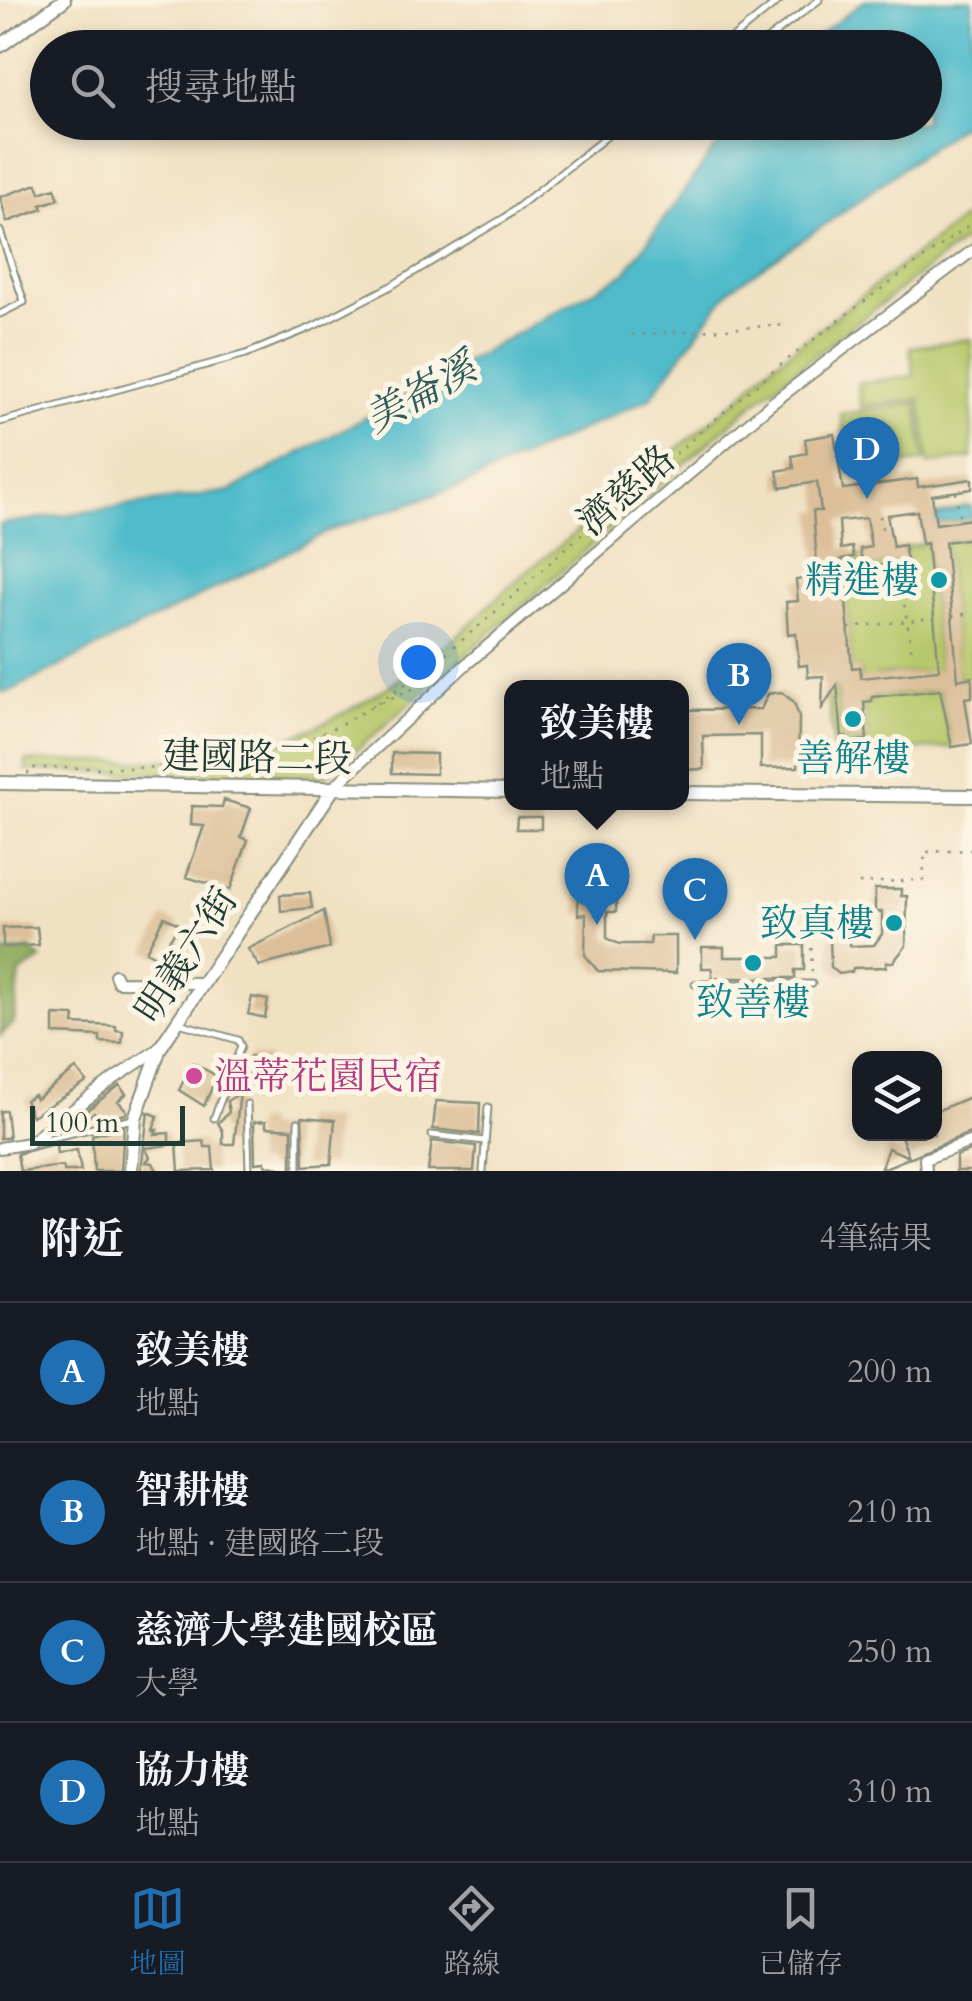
<!DOCTYPE html>
<html lang="zh-TW">
<head>
<meta charset="utf-8">
<style>
	body { margin:0; font-family:Cardo,"Noto Serif TC",serif; background:#242831; color:#f1f3f6 }
	.controls { position:absolute; right:30px; bottom:30px; display:grid; overflow:hidden; border-radius:20px; box-shadow:0 5px 15px #0003 }
	.controls button { width:90px; height:90px; display:grid; place-items:center; padding:0; border:0; border-bottom:2px solid #363941; background:#171b24; color:#f1f3f6; font:50px sans-serif }
	.scale { position:absolute; left:30px; bottom:25px; width:155px; box-sizing:border-box; padding-left:10px; border:5px solid #1f3d34; border-top:0; font-size:28px; line-height:35px; white-space:nowrap; color:#1f3d34; -webkit-text-stroke:8px #fcf5e5; paint-order:stroke }
	.you { position:absolute; left:418px; top:662px; width:35px; height:35px; margin:-25px; border:8px solid #fff; border-radius:50%; background:#1a73e8; box-shadow:0 0 0 15px #1a73e833 }
	.badge { display:grid; place-items:center; width:65px; height:65px; border-radius:50%; background:#1f6fb2; color:#fff; font-size:32px; font-weight:700 }
	.pin { position:absolute; translate:-50% -82px; filter:drop-shadow(0 2px 5px #0008) }
	.pin::after { content:''; position:absolute; top:52px; width:35px; height:30px; background:inherit; clip-path:polygon(0 0,100% 0,50% 100%) }
	.popup { position:absolute; left:504px; top:680px; width:185px; height:130px; box-sizing:border-box; display:grid; place-content:center; border-radius:20px; background:#171b24; filter:drop-shadow(0 2px 8px #0005); font-size:32px; white-space:nowrap; color:#9ea1a6 }
	.popup b { font-size:38px; color:#f1f3f6 }
	.popup::after { content:''; position:absolute; left:50%; top:100%; margin-left:-20px; border:20px solid transparent; border-top-color:#171b24 }
	.list { margin:0; padding:0; list-style:none }
	h2 { display:flex; justify-content:space-between; align-items:center; height:130px; margin:0; padding:0 40px; font-size:42px }
	h2 small { font-size:32px; font-weight:400; color:#9ea1a6 }
	.list li { display:grid; grid-template-columns:65px 1fr auto; gap:30px; align-items:center; box-sizing:border-box; height:140px; padding:0 40px; border-top:2px solid #363941 }
	.list b { display:block; font-size:38px; white-space:nowrap }
	.list p { margin:0; font-size:32px; white-space:nowrap; color:#9ea1a6 }
	.list em { font-size:32px; font-style:normal; color:#9ea1a6 }
	.icon { flex:none; width:55px; height:55px; fill:none; stroke:currentColor; stroke-width:2; stroke-linecap:round; stroke-linejoin:round }
	.map { position:relative; flex:none; width:972px; height:1171px; overflow:hidden }
	.search { position:absolute; background:#171b24; box-shadow:0 5px 15px #0003; left:30px; right:30px; top:30px; height:110px; display:flex; align-items:center; gap:25px; box-sizing:border-box; padding:0 35px; border-radius:55px; color:#9ea1a6; font-size:38px }
	.sheet { height:690px; background:#171b24 }
	nav { display:flex; justify-content:space-around; align-items:center; box-sizing:border-box; height:140px; border-top:2px solid #363941; background:#171b24; font-size:28px; color:#9ea1a6 }
	nav a { display:grid; justify-items:center; gap:5px }
	nav .on { color:#1f6fb2 }
	.map>svg:first-child { display:block }
</style>
</head>
<body>
<div class="map">
<svg width="972" height="1171" viewBox="0 0 972 1171">
	<rect width="100%" height="100%" fill="#fcf5e5"/>
	<filter id="ink" filterUnits="userSpaceOnUse"><feTurbulence type="fractalNoise" baseFrequency=".01" numOctaves="2"/><feDisplacementMap in="SourceGraphic" scale="20" xChannelSelector="R" yChannelSelector="G"/><feConvolveMatrix kernelMatrix="1 2 1 2 8 2 1 2 1" color-interpolation-filters="sRGB"/></filter>
	<filter id="wash" filterUnits="userSpaceOnUse"><feTurbulence type="fractalNoise" baseFrequency=".0048" numOctaves="4" result="noise"/><feDisplacementMap in="SourceGraphic" scale="40" xChannelSelector="R" yChannelSelector="G"/><feGaussianBlur stdDeviation="2.25" result="paint"/><feColorMatrix in="noise" values="0 0 0 0 0 0 0 0 0 0 0 0 0 0 0 0 0 1.4 0 .05"/><feComposite in="paint" operator="in"/></filter>
	<g filter="url(#wash)">
		<rect width="100%" height="100%" fill="#f1e1c3"/>
		<path fill="#b7c86b" stroke="#6b8250" stroke-width="2.5" d="M972 211V234L762 396 330 773 318 777 26 770V761C106 762 190 765 267 745 328 729 409 677 457 636 478 618 496 597 518 579 593 519 666 458 740 397L767 369Z
			M972 339V458L929 464 920 399 861 407 858 383 914 376 910 347Z
			M917 403 925 461 849 472 841 414Z
			M972 538V677L958 680 945 542Z
			M927 543 940 682 924 672 877 676 863 693 860 668H852L842 559 861 556 864 568 906 561 905 547Z
			M837 689 842 737 846 736 847 742 867 741 864 702 872 701V697L940 690 952 747 835 755 828 696V691Z"/>
		<path fill="#91ac5f" stroke="#58744a" stroke-width="2.5" d="M30 949 42 959 20 973 14 1022 0 1036V953Z"/>
		<path fill="#4fbbcb" stroke="#377c80" stroke-width="2.5" d="M865 0H972V117L830 221 730 289 650 398 466 484 334 529 8 692H0V524L230 491 406 395 625 273 733 123 924 122V48L804 47Z
			M966 506 972 507V519L936 524 935 516Z"/>
		<g id="blocks">
			<path fill="#dcbf99" fill-rule="evenodd" d="M37 184 40 193 55 188 59 199 41 205 43 209 7 222 0 197Z
				M834 434 843 489 917 479 918 487 972 479V489L932 495 936 524 972 519V538L945 542 958 680 972 677V697L965 698 972 744 952 747 940 690 872 697V701L864 702 867 740 847 742 846 736 842 737 837 685 822 708 823 676 808 677 807 665 799 666 796 633 788 634 786 602 798 601 796 580 818 577 813 511H821L817 482 780 488 777 471 794 468 792 456 807 453 805 439ZM917 511 922 544 927 543 939 670 861 678 860 667 852 668 842 559 854 557 852 547 841 549 839 521 866 518 871 547 860 549 863 568 907 561 904 545 893 547 887 515Z
				M781 692 794 702 799 717 798 767 761 768V735L703 736 704 769 682 770V710L761 709 768 694Z
				M392 753 436 754V774L392 773Z
				M224 800 251 808 241 837 248 840 230 890 186 877 204 826 191 825 192 806 222 807Z
				M517 817H541V829H516Z
				M875 889H901V896H907L906 946 893 962H886V967L853 968 852 972 839 974 831 967 830 937H850V946L874 945 882 934V912H875Z
				M578 890 617 891 616 912H607V938L619 944H650L651 936H676V973L598 971 585 955 586 914 578 915Z
				M310 893 312 908 281 911 280 895Z
				M324 911 330 948 259 966 248 949Z
				M164 917 179 924 159 958 146 951Z
				M37 927 39 945 3 947V928Z
				M782 945H804V970H795V978H712V968H702V947H724V957H782Z
				M252 997 268 1000 265 1018 248 1014Z
				M54 1015 75 1016 74 1024 116 1026V1030L123 1031 122 1043 100 1042V1036L54 1034Z
				M250 1056 269 1058 266 1089 246 1082Z
				M193 1063 217 1076 204 1106 179 1090Z
				M76 1069 87 1082 32 1116 25 1100 34 1095 36 1099Z
				M120 1085 126 1094 118 1101 127 1111 126 1114 100 1120 94 1112 84 1121 83 1113Z
				M240 1093 234 1144H223V1131L218 1123 229 1112 227 1101Z
				M972 1096V1132L880 1170 888 1148 909 1157 901 1136 934 1134V1112Z
				M436 1101 480 1103 479 1134 433 1129Z
				M0 1111H6L9 1138H0Z
				M148 1112 158 1116 153 1130H157L155 1134 169 1133V1145L145 1148 150 1157 146 1162 153 1163 157 1171H141Z
				M302 1117 335 1120 331 1164 304 1166Z
				M266 1121V1127L292 1129V1171L265 1165V1162L255 1163 254 1122Z
				M124 1127 121 1171H94L92 1135Z
				M204 1141 205 1147H212L214 1170 179 1171 177 1143Z
				M432 1141 476 1146 474 1171H428Z
				M61 1142 56 1146 57 1154 77 1150 81 1171H64L63 1166 20 1171 17 1154Z
				M972 1150V1171H956V1156Z"/>
		</g>
	</g>
	<g filter="url(#ink)">
		<use href="#blocks" fill-opacity="0" stroke="#888f7c" stroke-width="2.5"/>
		<g fill="none" stroke-linecap="round" stroke-linejoin="round">
			<g stroke="#888f7c" stroke-width="9">
				<path id="service" d="M720 48 780 0
					M756 48 819 0
					M0 231 24 302 0 314
					M0 422 246 354 310 328 391 286 504 218 625 122
					M695 984H812
					M179 1023 238 1040 241 1046 214 1118
					M247 1104 249 1171
					M432 1135 485 1141
					M37 1141 133 1119
					M298 1171V1122
					M483 1171 488 1107"/>
			</g>
			<g stroke="#888f7c" stroke-width="14">
				<path id="minor" d="M333 788 463 667 771 404 972 251
					M115 975 118 982 201 983
					M0 1148 29 1143 115 1078 160 1048
					M926 1171 925 1159 972 1141"/>
			</g>
			<g stroke="#888f7c" stroke-width="16">
				<path id="tertiary" d="M0 46 64 0
					M0 783 512 791
					M682 793 972 796
					M131 1171 135 1118 160 1048 333 789"/>
			</g>
			<path stroke="#888f7c" stroke-width="2.5" stroke-dasharray="2.5 8" stroke-linecap="butt" d="M632 335 785 325
				M956 492 960 521
				M880 516 883 534
				M901 584 912 653
				M952 616 972 613
				M849 628 934 618
				M372 706 434 680
				M317 736 342 763
				M28 774 29 768C115 767 208 774 291 746 408 705 512 593 605 514 661 467 715 418 772 372 837 320 905 272 972 223
				M859 883 923 880 925 852 972 850
				M811 927 812 977"/>
			<use href="#service" stroke="#fff" stroke-width="5"/>
			<use href="#minor" stroke="#fff" stroke-width="10"/>
			<use href="#tertiary" stroke="#fff" stroke-width="12"/>
		</g>
	</g>
	<g fill="#0f9aa8" stroke="#fcf5e5" stroke-width="4">
		<circle cx="939" cy="580" r="10"/>
		<circle cx="853" cy="719" r="10"/>
		<circle cx="894" cy="923" r="10"/>
		<circle cx="753" cy="963" r="10"/>
	</g>
	<circle fill="#d1479c" stroke="#fcf5e5" stroke-width="4" cx="194" cy="1076" r="10"/>
	<g text-anchor="middle" stroke-width="10" stroke-linejoin="round" paint-order="stroke">
		<g font-size="38" fill="#1f3d34" stroke="#fcf5e5">
			<text transform="translate(626 490) rotate(-41)" y="13">濟慈路</text>
			<text transform="translate(257 757) rotate(1)" y="13">建國路二段</text>
			<text transform="translate(186 955) rotate(-57)" y="13">明義六街</text>
		</g>
		<g font-size="38" fill="#0d838f" stroke="#fcf5e5" text-anchor="end">
			<text x="919" y="593">精進樓</text>
			<text x="853" y="771" text-anchor="middle">善解樓</text>
			<text x="874" y="936">致真樓</text>
			<text x="753" y="1015" text-anchor="middle">致善樓</text>
		</g>
		<g font-size="38" fill="#b23c85" stroke="#fcf5e5" text-anchor="start">
			<text x="214" y="1089">溫蒂花園民宿</text>
		</g>
		<g font-size="40" font-style="italic" fill="#2b5c5a" stroke="#fcf5e5">
			<text transform="translate(420 392) rotate(-29)" y="14">美崙溪</text>
		</g>
	</g>
</svg>
<div class="controls">
<button><svg class="icon" aria-label="layers" viewBox="0 0 24 24"><path d="M12 4l9 5-9 5-9-5zM3 14l9 5 9-5"/></svg></button>
</div>
<div class="scale">100 m</div>
<div class="you"></div>
<div class="pin badge" style="left:597px;top:925px">A</div>
<div class="popup"><b>致美樓</b>地點</div>
<div class="pin badge" style="left:739px;top:725px">B</div>
<div class="pin badge" style="left:695px;top:940px">C</div>
<div class="pin badge" style="left:867px;top:499px">D</div>
<div class="search"><svg class="icon" aria-label="search" viewBox="0 0 24 24"><circle cx="10" cy="10" r="6"/><path d="M15 15l6 6"/></svg>搜尋地點</div>
</div>
<section class="sheet">
<h2>附近<small>4筆結果</small></h2>
<ul class="list">
<li><span class="badge">A</span><div><b>致美樓</b><p>地點</p></div><em>200 m</em></li>
<li><span class="badge">B</span><div><b>智耕樓</b><p>地點 · 建國路二段</p></div><em>210 m</em></li>
<li><span class="badge">C</span><div><b>慈濟大學建國校區</b><p>大學</p></div><em>250 m</em></li>
<li><span class="badge">D</span><div><b>協力樓</b><p>地點</p></div><em>310 m</em></li>
</ul>
</section>
<nav>
<a class="on"><svg class="icon" aria-label="map" viewBox="0 0 24 24"><path d="M3 6l6-2 6 2 6-2v14l-6 2-6-2-6 2zM9 4v14M15 6v14"/></svg>地圖</a>
<a><svg class="icon" aria-label="directions" viewBox="0 0 24 24"><path d="M12 3l9 9-9 9-9-9zM9 14v-3h6M13 9l2 2-2 2"/></svg>路線</a>
<a><svg class="icon" aria-label="saved" viewBox="0 0 24 24"><path d="M7 4h10v16l-5-4-5 4z"/></svg>已儲存</a>
</nav>
</body>
</html>
